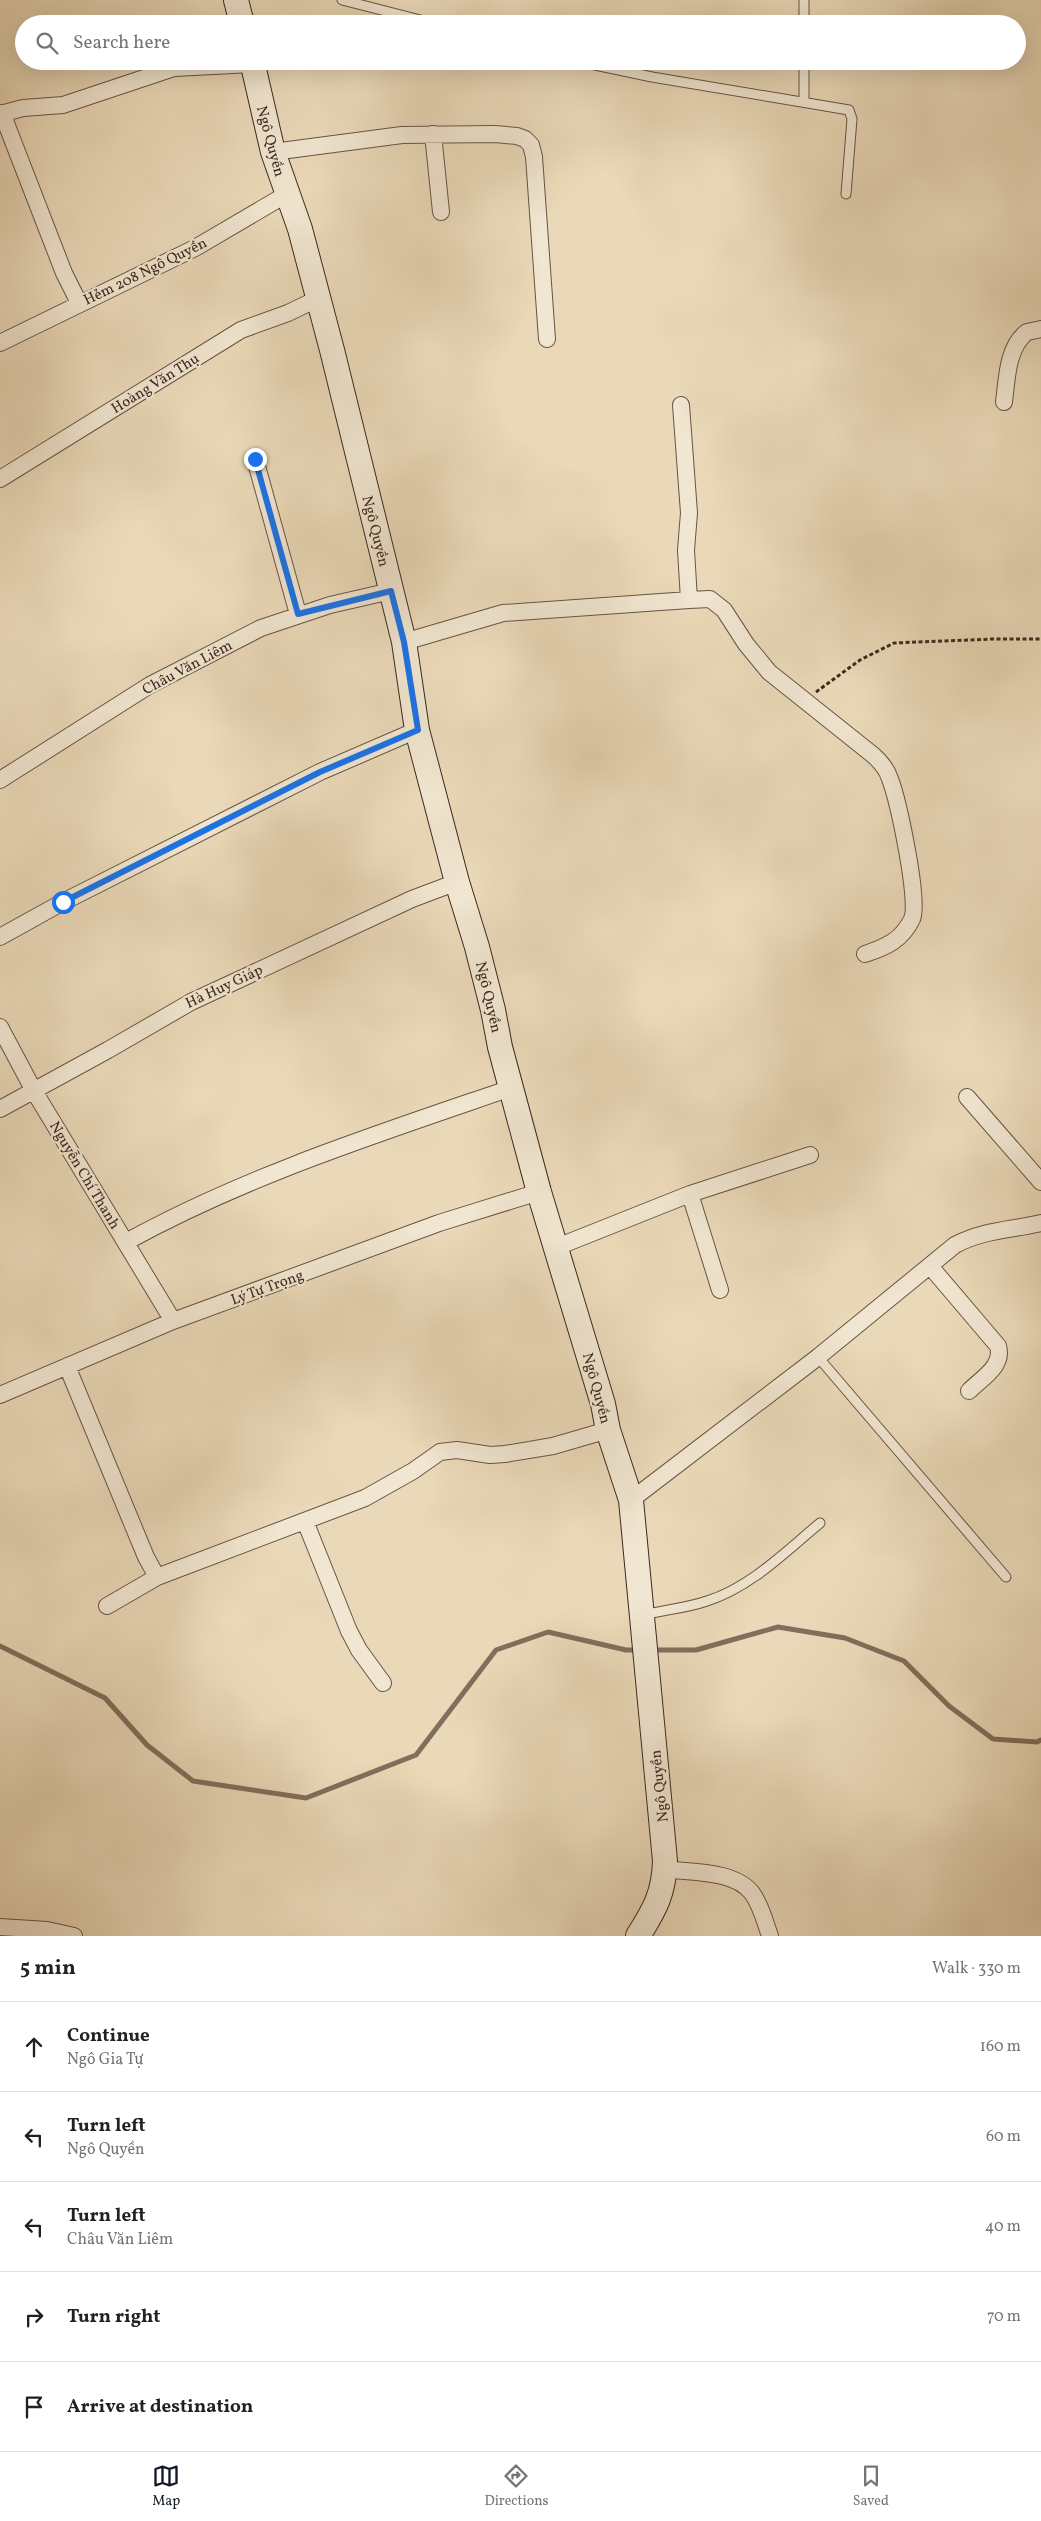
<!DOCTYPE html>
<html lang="en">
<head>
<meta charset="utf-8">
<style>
	body { margin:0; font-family:Vollkorn,serif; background:#f2f2f2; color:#202124 }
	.stop { position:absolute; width:15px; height:15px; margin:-11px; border:4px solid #1a73e8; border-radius:50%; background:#fff }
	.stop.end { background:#1a73e8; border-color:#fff; box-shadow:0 1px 5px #0008 }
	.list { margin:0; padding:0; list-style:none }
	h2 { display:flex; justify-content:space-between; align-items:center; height:65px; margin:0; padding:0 20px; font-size:21px }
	h2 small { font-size:16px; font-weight:400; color:#757577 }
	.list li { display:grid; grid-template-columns:32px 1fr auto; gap:15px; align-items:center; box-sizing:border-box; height:90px; padding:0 20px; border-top:1px solid #e0e0e0 }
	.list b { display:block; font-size:19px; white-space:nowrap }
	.list p { margin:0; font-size:16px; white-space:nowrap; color:#757577 }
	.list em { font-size:16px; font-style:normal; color:#757577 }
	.icon { flex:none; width:28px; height:28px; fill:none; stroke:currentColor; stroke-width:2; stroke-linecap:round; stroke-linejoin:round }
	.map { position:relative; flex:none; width:1041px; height:1936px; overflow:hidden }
	.search { position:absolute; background:#fff; box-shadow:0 5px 20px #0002; left:15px; right:15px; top:15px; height:55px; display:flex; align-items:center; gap:12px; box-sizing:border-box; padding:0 18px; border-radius:28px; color:#757577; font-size:19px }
	.sheet { height:515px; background:#fff }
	nav { display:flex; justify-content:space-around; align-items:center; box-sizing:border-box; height:70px; border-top:1px solid #e0e0e0; background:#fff; font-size:14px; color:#757577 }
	nav a { display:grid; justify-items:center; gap:2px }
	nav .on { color:#111827 }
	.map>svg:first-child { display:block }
</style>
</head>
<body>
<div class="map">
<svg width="1041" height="1936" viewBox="0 0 1041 1936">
	<rect width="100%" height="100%" fill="#ead9b8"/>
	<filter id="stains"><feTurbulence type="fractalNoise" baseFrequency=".004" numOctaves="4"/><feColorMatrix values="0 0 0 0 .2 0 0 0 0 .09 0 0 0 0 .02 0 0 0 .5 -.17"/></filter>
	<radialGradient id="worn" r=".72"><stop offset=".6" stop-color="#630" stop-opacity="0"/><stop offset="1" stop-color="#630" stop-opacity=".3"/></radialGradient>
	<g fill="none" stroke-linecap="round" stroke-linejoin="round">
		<path stroke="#816e5c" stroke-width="5" d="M0 1646 105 1698 147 1745 193 1781 306 1798 416 1755 496 1650 548 1632 626 1650H640
			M651 1650H696L778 1627 845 1638 904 1661 949 1706 993 1739 1037 1742 1041 1740"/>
		<g stroke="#685446" stroke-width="11">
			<path id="lane" d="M342 0 436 24
				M804 24V0
				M576 61 652 77 849 110 852 119 846 194
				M804 102V61
				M818 1357 1006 1577
				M643 1615C664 1610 687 1608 707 1601 751 1587 785 1552 820 1523"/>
		</g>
		<g stroke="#685446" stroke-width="18">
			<path id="street" d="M2 113 64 273 79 303
				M0 114 23 108 63 105 174 68 252 64
				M433 134 441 212
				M273 152 402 135 495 134 517 136 525 139 531 145 534 157 547 339
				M0 343 195 248 287 194
				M1004 402C1007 379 1007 347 1027 332L1041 329
				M681 405 689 513 686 550 689 600 710 599 724 610 746 644 769 672 873 755C881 762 887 769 890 779 898 800 920 901 912 919 902 940 886 947 865 954
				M255 459 298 614
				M0 479 241 330 288 313 317 299
				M404 642 503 613 689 600
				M0 780 150 685 261 628 330 605 391 591
				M0 937 63 902 320 772 417 730
				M0 1027 34 1091 173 1321
				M967 1097 1041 1182
				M0 1109 108 1050 191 1002 412 899 457 882
				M690 1194 720 1290
				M126 1242C248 1175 380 1133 511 1088
				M557 1247 690 1194 810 1155
				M930 1266 998 1346C1004 1366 982 1378 969 1391
				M67 1366 146 1557 157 1577 365 1498 413 1471 440 1452 457 1450 490 1455 505 1454 553 1446 608 1430
				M0 1395 173 1321 439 1223 539 1192
				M631 1500 818 1357 955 1245C983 1230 1011 1230 1041 1223
				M305 1521 349 1631 359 1650 383 1683
				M107 1606 157 1577
				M665 1869C691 1873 734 1870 752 1893 761 1905 765 1922 770 1936
				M0 1927 47 1930 74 1936"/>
		</g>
		<g stroke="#3d2820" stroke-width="26">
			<path id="secondary" d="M236 0 242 24
				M252 61 273 152 300 229 332 350 404 642 417 730 457 882 477 947 493 1010 500 1047 539 1192 603 1404 608 1430 631 1500 665 1861C664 1893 655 1909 638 1936"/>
		</g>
		<path stroke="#3d2820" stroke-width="3" stroke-dasharray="4 2.5" stroke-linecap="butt" d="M816 692 860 660 894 643 993 639H1041"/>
		<use href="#lane" stroke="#f1e6d1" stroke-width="9"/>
		<use href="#street" stroke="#f1e6d1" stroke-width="16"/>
		<use href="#secondary" stroke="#f1e6d1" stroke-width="24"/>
	</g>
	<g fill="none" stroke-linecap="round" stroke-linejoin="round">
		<path stroke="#1a73e8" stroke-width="6" d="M63 902 320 772 418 730 404 642 391 591 298 614 255 459"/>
	</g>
	<g text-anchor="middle" stroke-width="4.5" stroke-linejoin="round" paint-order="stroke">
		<g font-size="15" fill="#3d2820" stroke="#f1e6d1">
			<text transform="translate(271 141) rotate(75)" y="5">Ngô Quyền</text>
			<text transform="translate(145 271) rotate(-26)" y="5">Hẻm 208 Ngô Quyền</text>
			<text transform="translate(155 383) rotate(-32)" y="5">Hoàng Văn Thụ</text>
			<text transform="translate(376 531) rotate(76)" y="5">Ngô Quyền</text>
			<text transform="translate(187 667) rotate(-28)" y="5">Châu Văn Liêm</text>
			<text transform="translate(224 986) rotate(-25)" y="5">Hà Huy Giáp</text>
			<text transform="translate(489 997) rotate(77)" y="5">Ngô Quyền</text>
			<text transform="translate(85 1175) rotate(59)" y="5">Nguyễn Chí Thanh</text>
			<text transform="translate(267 1287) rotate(-20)" y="5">Lý Tự Trọng</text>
			<text transform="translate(597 1388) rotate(75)" y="5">Ngô Quyền</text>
			<text transform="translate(659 1786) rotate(-96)" y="5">Ngô Quyền</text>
		</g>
	</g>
	<rect width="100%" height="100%" filter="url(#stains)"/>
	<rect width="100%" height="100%" fill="url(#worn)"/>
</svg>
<div class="stop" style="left:63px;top:902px"></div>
<div class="stop end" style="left:255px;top:459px"></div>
<div class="search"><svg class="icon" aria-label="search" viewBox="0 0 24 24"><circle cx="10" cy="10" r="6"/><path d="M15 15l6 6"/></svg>Search here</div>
</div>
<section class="sheet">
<h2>5 min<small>Walk · 330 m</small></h2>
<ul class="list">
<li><svg class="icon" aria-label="ahead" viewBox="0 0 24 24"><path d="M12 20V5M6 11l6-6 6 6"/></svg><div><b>Continue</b><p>Ngô Gia Tự</p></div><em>160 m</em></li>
<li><svg class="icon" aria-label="left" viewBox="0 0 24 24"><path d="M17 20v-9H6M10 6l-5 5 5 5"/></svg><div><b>Turn left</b><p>Ngô Quyền</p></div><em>60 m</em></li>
<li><svg class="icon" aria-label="left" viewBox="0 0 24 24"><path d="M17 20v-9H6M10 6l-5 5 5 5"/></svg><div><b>Turn left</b><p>Châu Văn Liêm</p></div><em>40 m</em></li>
<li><svg class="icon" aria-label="right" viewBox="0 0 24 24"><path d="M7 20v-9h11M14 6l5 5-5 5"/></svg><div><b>Turn right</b></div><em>70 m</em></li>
<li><svg class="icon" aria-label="arrive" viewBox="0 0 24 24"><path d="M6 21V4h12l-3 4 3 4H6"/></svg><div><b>Arrive at destination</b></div></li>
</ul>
</section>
<nav>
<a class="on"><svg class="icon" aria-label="map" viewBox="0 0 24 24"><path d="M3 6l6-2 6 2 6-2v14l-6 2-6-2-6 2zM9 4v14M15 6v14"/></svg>Map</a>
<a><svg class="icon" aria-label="directions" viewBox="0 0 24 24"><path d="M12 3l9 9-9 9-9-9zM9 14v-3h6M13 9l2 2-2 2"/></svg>Directions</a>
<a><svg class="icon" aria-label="saved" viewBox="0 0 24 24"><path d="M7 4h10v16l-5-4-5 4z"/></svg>Saved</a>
</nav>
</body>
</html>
